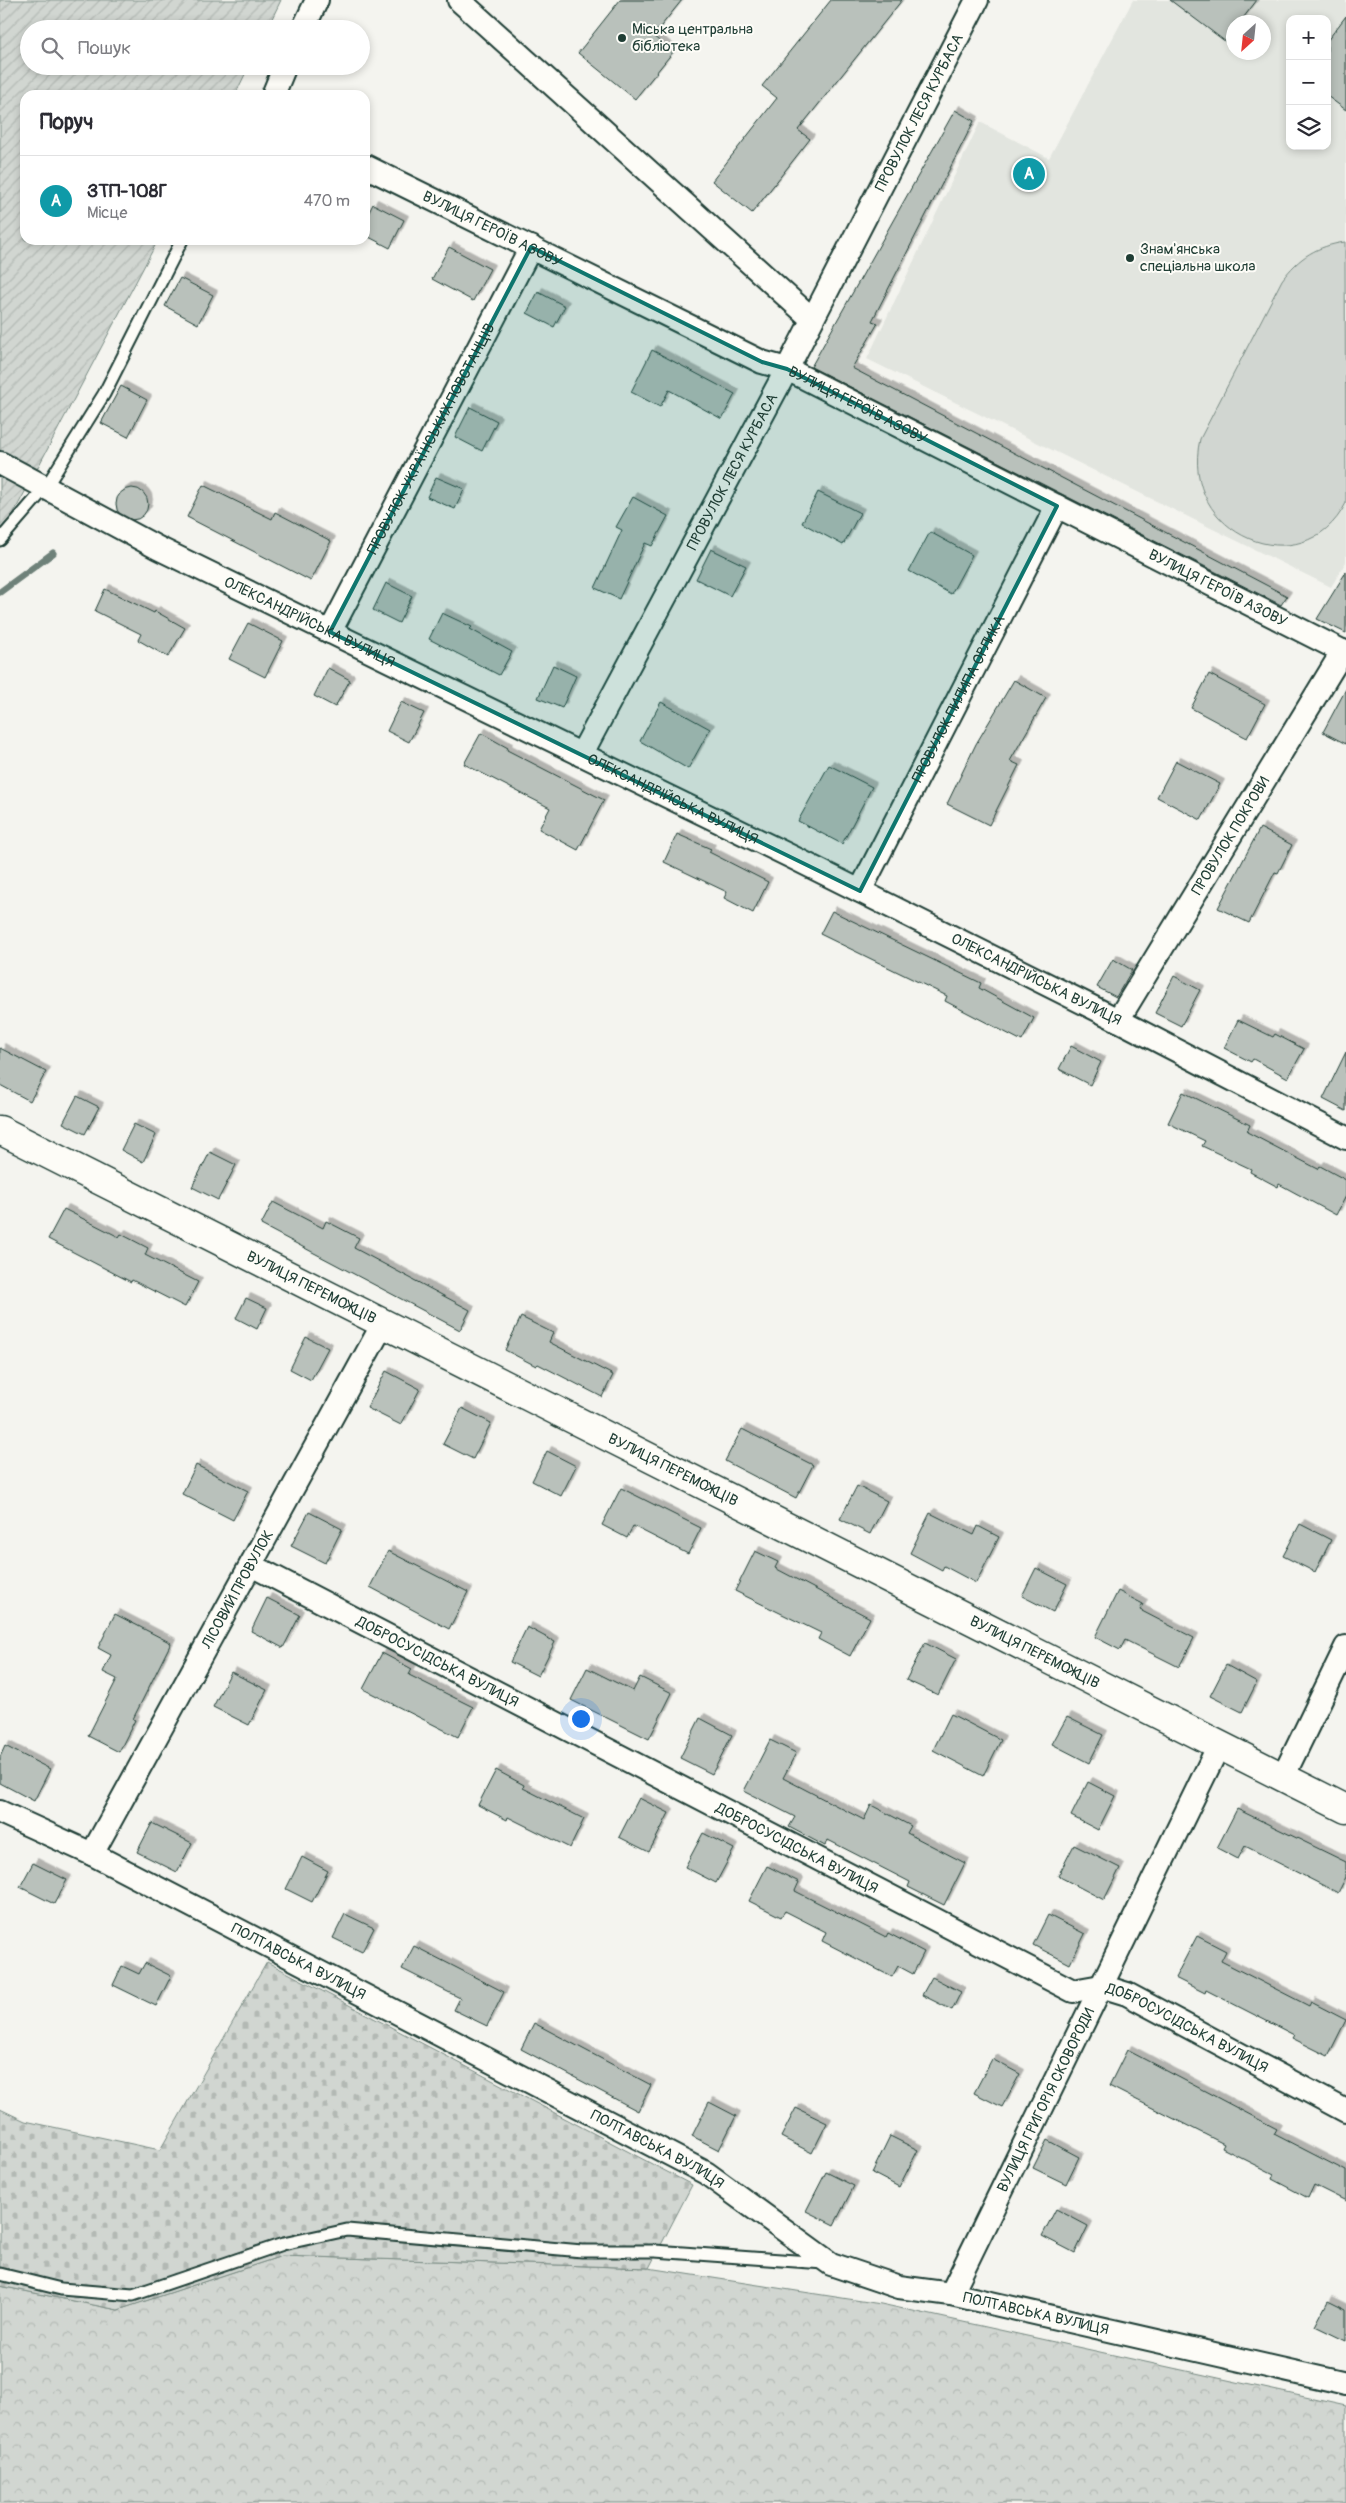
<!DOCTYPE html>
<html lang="uk">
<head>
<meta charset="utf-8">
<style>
	body { margin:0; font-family:Pangolin,sans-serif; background:#f2f2f3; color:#2b2b33 }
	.controls { position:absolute; right:15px; top:15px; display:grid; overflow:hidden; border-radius:10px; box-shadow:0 2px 8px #0003 }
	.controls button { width:45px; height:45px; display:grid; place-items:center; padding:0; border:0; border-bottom:1px solid #e1e1e2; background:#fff; color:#2b2b33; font:25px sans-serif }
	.compass { position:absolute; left:1226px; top:15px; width:45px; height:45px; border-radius:50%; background:#fff; box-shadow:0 2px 8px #0003; rotate:207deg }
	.you { position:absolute; left:580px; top:1718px; width:18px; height:18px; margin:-12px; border:4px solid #fff; border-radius:50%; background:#1a73e8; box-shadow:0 0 0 8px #1a73e833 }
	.badge { display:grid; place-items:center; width:32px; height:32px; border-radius:50%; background:#1f3d34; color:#fff; font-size:16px; font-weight:700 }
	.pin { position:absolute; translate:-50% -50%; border:2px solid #fff; box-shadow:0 1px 5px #0006 }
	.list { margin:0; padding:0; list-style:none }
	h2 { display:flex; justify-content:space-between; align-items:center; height:65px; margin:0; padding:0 20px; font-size:21px }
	h2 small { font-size:16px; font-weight:400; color:#7c7c81 }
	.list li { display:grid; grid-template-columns:32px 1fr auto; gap:15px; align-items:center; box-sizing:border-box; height:90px; padding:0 20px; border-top:1px solid #e1e1e2 }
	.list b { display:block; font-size:19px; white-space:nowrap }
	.list p { margin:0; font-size:16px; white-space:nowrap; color:#7c7c81 }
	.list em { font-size:16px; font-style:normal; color:#7c7c81 }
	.icon { flex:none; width:28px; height:28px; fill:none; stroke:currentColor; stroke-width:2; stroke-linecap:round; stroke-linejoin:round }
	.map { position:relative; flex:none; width:1346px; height:2503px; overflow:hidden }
	.search { position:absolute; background:#fff; box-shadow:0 2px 8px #0003; left:20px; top:20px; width:350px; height:55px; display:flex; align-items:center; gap:12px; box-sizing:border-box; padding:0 18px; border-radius:28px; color:#7c7c81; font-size:19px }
	.panel { position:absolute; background:#fff; box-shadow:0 2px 8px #0003; left:20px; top:90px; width:350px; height:155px; border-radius:15px }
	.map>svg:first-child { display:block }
</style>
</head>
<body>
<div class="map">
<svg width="1346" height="2503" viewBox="0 0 1346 2503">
	<defs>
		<pattern id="forest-crowns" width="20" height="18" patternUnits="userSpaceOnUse" patternTransform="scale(1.25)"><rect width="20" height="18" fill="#d1d6d1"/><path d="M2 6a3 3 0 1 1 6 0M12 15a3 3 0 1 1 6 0" fill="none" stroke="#b3b9b4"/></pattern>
		<pattern id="cemetery-stones" width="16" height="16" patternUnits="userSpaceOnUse" patternTransform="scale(1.25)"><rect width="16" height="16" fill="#d1d6d1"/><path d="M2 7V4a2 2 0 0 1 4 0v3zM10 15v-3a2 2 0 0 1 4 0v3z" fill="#b3b9b4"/></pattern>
		<pattern id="garden-furrows" width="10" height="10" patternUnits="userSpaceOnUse" patternTransform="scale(1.25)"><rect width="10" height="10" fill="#d1d6d1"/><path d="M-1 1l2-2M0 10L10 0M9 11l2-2" fill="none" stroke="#b3b9b4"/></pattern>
		<filter id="shadow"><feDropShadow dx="4.5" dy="-4.5" stdDeviation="0" flood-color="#0004"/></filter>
	</defs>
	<rect width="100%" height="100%" fill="#f4f4ef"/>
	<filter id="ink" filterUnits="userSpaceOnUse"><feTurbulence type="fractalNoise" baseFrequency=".02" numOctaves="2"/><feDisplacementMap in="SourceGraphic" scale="10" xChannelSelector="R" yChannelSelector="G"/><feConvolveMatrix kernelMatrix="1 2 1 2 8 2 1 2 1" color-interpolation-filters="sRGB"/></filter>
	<g filter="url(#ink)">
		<path fill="#e2e5df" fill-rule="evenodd" d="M1133 0H1346V562L1331 587 867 359 980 122 1049 158ZM1290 19H1327V146H1290ZM1234 22H1264V52H1234Z"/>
		<path fill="url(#forest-crowns)" stroke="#788a82" d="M282 2256 648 2268 881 2304 1346 2406V2503H0V2286L118 2310Z"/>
		<path fill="url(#cemetery-stones)" stroke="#788a82" d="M267 1962 692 2185 649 2268 282 2256 118 2310 0 2286V2109L25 2121 160 2150Z"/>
		<path fill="#d1d6d1" stroke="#788a82" d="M1345 242 1346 503C1304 587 1178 535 1200 439L1282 280C1299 257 1317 246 1345 242Z"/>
		<path fill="url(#garden-furrows)" stroke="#788a82" d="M0 0H281L267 29H29V66H249L235 95H25V240H158L0 539Z"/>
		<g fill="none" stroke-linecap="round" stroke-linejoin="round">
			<path stroke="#6e8179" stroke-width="7" d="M0 592 53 553"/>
		</g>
		<path fill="#b9c1bb" stroke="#1f3d34" filter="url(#shadow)" d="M620 0H682L653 36 673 52 635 99 578 53Z
			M831 0H902L798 130 810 139 752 213 712 181 777 98 762 86Z
			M1170 0H1257L1240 22H1234V31L1226 42Z
			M1346 16V110L1327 96V41Z
			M955 110 974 121 872 321 878 323 852 368 1287 596 1281 605 811 367Z
			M373 204 404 220 390 248 365 235V220Z
			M449 247 490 269 473 301 432 279Z
			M180 278 213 295 198 324 165 306Z
			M538 292 565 306 554 327 527 313Z
			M652 350 735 394 722 419 669 390 660 407 631 392Z
			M121 386 147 400 128 437 101 423Z
			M470 407 497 421 482 451 455 437Z
			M436 477 464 489 455 509 427 497Z
			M203 485 272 519 275 512 331 541 311 581 187 517Z
			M116 504a16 16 0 1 1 32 0a16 16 0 1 1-32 0Z
			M818 492 860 513 843 545 802 523Z
			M633 497 668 516 652 546 645 543 619 599 595 588 622 530 616 527Z
			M930 532 972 555 951 594 909 571Z
			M711 549 746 566 730 596 696 579Z
			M1346 572V633L1317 619Z
			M386 583 412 596 399 623 373 610Z
			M105 589 154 613 155 611 185 628 168 657 138 640 141 634 95 611Z
			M442 613 472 627 470 629 512 652 499 675 429 639Z
			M248 623 283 641 265 677 229 659Z
			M553 665 576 676 562 708 538 698Z
			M328 668 350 680 335 707 314 696Z
			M1209 674 1265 704 1247 738 1191 708Z
			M1014 680 1046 698 1010 761 1019 765 989 825 947 804 976 744Z
			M1346 689V744L1323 732Z
			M401 702 424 713 409 742 387 731Z
			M661 702 710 729 688 769 640 741Z
			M481 733 508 748 507 750 604 800 578 850 539 829 550 808 464 764Z
			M1176 761 1220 784 1201 820 1157 797Z
			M829 765 872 787 842 844 798 821Z
			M1260 828 1292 845 1278 873 1275 872 1249 923 1218 908Z
			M677 834 711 849 709 852 768 882 753 913 724 898 727 892 664 862Z
			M832 911 981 983 979 988 1034 1018 1022 1041 945 1001 947 996 820 934Z
			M1113 959 1132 970 1116 997 1097 987Z
			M1174 976 1200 990 1181 1026 1155 1013Z
			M1238 1020 1273 1037 1275 1034 1304 1049 1288 1078 1253 1059 1251 1062 1224 1048Z
			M1071 1046 1101 1062 1090 1085 1059 1069Z
			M0 1048 46 1072 30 1101 0 1085Z
			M1346 1052V1111L1323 1099Z
			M1183 1092 1250 1125 1247 1132 1318 1169 1320 1166 1346 1180V1196L1336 1215 1279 1184 1278 1187 1250 1172 1251 1169 1202 1146 1205 1141 1168 1123Z
			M77 1096 99 1107 85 1134 63 1123Z
			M134 1124 156 1135 143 1162 121 1150Z
			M210 1152 236 1165 218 1200 192 1187Z
			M273 1202 323 1228 326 1221 359 1238 354 1248 470 1310 460 1330 261 1225Z
			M64 1209 119 1237 121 1234 148 1248 145 1255 198 1282 185 1307 132 1280 131 1282 48 1239Z
			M246 1298 267 1308 257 1329 236 1318Z
			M521 1317 553 1333 549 1342 613 1375 602 1397 538 1364 536 1366 505 1350Z
			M306 1337 328 1348 311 1380 290 1369Z
			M386 1371 420 1389 401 1425 367 1408Z
			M462 1408 491 1423 473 1459 443 1444Z
			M742 1429 813 1465 796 1498 725 1461Z
			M547 1451 576 1466 561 1496 532 1481Z
			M196 1465 248 1491 233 1520 182 1494Z
			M857 1486 887 1501 870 1534 840 1519Z
			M621 1488 701 1528 688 1554 633 1526 627 1538 602 1525Z
			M309 1512 342 1529 325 1563 291 1546Z
			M930 1513 974 1535 978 1526 999 1537 976 1583 944 1566 942 1570 910 1553Z
			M1300 1524 1331 1540 1315 1572 1283 1556Z
			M388 1551 468 1592 449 1629 370 1587Z
			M755 1551 778 1562 775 1568 870 1618 850 1656 818 1639 821 1633 735 1591Z
			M1036 1568 1067 1584 1053 1612 1022 1596Z
			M1118 1591 1143 1604 1140 1610 1194 1638 1179 1667 1125 1640 1120 1650 1095 1637Z
			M267 1598 300 1615 283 1648 251 1631Z
			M115 1614 171 1643 133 1719 135 1720 119 1752 88 1736 117 1679 103 1672 111 1655 98 1648Z
			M527 1627 555 1642 538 1676 510 1662Z
			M925 1643 956 1659 938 1695 906 1680Z
			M382 1653 412 1669 409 1675 473 1707 458 1737 363 1689Z
			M1226 1665 1257 1682 1242 1712 1210 1696Z
			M587 1668 633 1691 640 1677 672 1693 649 1739 571 1700Z
			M231 1672 267 1690 249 1725 213 1707Z
			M951 1714 1001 1740 983 1776 933 1750Z
			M1067 1717 1103 1735 1089 1763 1052 1744Z
			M700 1718 732 1735 712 1774 680 1758Z
			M770 1740 796 1753 783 1778 864 1820 871 1805 911 1826 907 1833 965 1863 944 1905 908 1887 910 1882 828 1840 825 1846 789 1827 795 1817 744 1791Z
			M5 1746 50 1769 34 1801 0 1783V1757Z
			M496 1770 524 1785 523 1788 584 1819 570 1848 508 1817 507 1820 478 1805Z
			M1088 1782 1115 1796 1098 1830 1071 1816Z
			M639 1798 669 1813 649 1852 619 1837Z
			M1237 1809 1346 1862V1877L1338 1893 1245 1846 1238 1859 1217 1848Z
			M152 1823 192 1843 177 1872 137 1852Z
			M703 1833 734 1849 716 1883 685 1867Z
			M1074 1845 1120 1868 1104 1900 1058 1876Z
			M302 1857 328 1871 312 1902 286 1889Z
			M33 1863 67 1880 54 1904 20 1887Z
			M767 1866 799 1882 795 1891 886 1937 888 1933 924 1952 913 1974 898 1966 892 1977 822 1941 826 1932 785 1911 781 1917 749 1901Z
			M345 1914 374 1928 362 1952 333 1938Z
			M1048 1915 1085 1934 1070 1964 1033 1945Z
			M1197 1936 1226 1951 1221 1961 1309 2006 1311 2002 1346 2020 1328 2056 1292 2038 1294 2035 1206 1990 1205 1993 1175 1978Z
			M414 1946 504 1992 487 2026 454 2010 460 1998 402 1969Z
			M145 1963 171 1976 156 2006 113 1985 122 1966 139 1974Z
			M932 1977 961 1992 952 2010 922 1995Z
			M534 2023 651 2085 638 2111 521 2049Z
			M1127 2050 1277 2129 1274 2134 1346 2171V2201L1314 2185 1308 2198 1272 2179 1274 2174 1222 2148 1224 2144 1109 2086Z
			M992 2059 1020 2074 1002 2107 974 2093Z
			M709 2102 736 2116 719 2150 692 2136Z
			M796 2108 827 2123 812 2153 781 2137Z
			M890 2136 918 2150 899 2187 872 2173Z
			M1047 2140 1079 2157 1066 2184 1033 2168Z
			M826 2172 854 2186 834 2225 806 2211Z
			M1056 2209 1088 2226 1075 2253 1042 2236Z
			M1328 2301 1346 2310V2341L1315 2326Z"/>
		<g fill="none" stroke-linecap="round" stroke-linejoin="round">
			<g stroke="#1f3d34" stroke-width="15">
				<path id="lane" d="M0 540 46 487 104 394 182 240
					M0 2274 61 2289 133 2295 283 2244 347 2230 582 2251H655L824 2263"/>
			</g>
			<g stroke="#1f3d34" stroke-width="26">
				<g id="street">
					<path d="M459 0 812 319"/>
					<path d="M303 29 317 0"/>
					<path d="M273 95 285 66"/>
					<path id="s1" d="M365 166 762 362 787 369 1346 653"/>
					<path id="s2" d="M0 463 158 548 794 858 1118 1020 1346 1138"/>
					<path id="s3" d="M330 632 531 247"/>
					<path id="s4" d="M581 755 787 369 977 0"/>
					<path id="s5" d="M860 891 1057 506"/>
					<path id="s6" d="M1118 1020 1343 651"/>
					<path id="s7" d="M251 1565 1073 1991 1101 1986 1127 1994 1346 2111"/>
					<path d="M1283 1777 1346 1647"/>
					<path id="s8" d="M0 1812 92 1854 706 2173 831 2264 899 2287 951 2294 1346 2384"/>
					<path id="s9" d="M92 1854 384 1322"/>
					<path id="s10" d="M951 2294 1219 1745"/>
				</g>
			</g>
			<g stroke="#1f3d34" stroke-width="31">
				<g id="secondary">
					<path id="s11" d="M0 1130 1346 1809"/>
				</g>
			</g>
			<use href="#lane" stroke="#fdfcf7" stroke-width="11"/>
			<use href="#street" stroke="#fdfcf7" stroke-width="22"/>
			<use href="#secondary" stroke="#fdfcf7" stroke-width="28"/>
		</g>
	</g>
	<path fill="#0f766e" fill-opacity="0.2" stroke="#0f766e" stroke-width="4" stroke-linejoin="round" d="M531 247 762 362 787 369 1057 506 860 891 330 632Z"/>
	<g fill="#1f3d34" stroke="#fdfcf7" stroke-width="2">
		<circle cx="622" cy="38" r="5"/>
		<circle cx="1130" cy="258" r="5"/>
	</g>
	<g text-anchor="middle" stroke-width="4" stroke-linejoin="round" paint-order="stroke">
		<g font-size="15" fill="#1f3d34" stroke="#fdfcf7" text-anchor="start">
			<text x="632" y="34">Міська центральна<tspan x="632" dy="17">бібліотека</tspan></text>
			<text x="1140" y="254">Знам'янська<tspan x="1140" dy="17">спеціальна школа</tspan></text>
		</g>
		<g font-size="15" fill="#1f3d34" stroke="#fdfcf7">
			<text dy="5" stroke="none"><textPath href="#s4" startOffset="726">ПРОВУЛОК ЛЕСЯ КУРБАСА</textPath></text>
			<text dy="5" stroke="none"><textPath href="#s1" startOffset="142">ВУЛИЦЯ ГЕРОЇВ АЗОВУ</textPath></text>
			<text dy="5" stroke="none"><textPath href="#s1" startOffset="548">ВУЛИЦЯ ГЕРОЇВ АЗОВУ</textPath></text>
			<text dy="5" stroke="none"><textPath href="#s3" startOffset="218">ПРОВУЛОК УКРАЇНСЬКИХ ПОВСТАНЦІВ</textPath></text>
			<text dy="5" stroke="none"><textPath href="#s4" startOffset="321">ПРОВУЛОК ЛЕСЯ КУРБАСА</textPath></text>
			<text dy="5" stroke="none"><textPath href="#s1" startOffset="952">ВУЛИЦЯ ГЕРОЇВ АЗОВУ</textPath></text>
			<text dy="5" stroke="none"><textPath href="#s2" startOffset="348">ОЛЕКСАНДРІЙСЬКА ВУЛИЦЯ</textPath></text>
			<text dy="5" stroke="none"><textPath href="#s5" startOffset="216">ПРОВУЛОК ПИЛИПА ОРЛИКА</textPath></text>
			<text dy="5" stroke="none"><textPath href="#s2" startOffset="752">ОЛЕКСАНДРІЙСЬКА ВУЛИЦЯ</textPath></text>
			<text dy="5" stroke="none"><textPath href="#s6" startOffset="216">ПРОВУЛОК ПОКРОВИ</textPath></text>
			<text dy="5" stroke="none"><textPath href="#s2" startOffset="1158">ОЛЕКСАНДРІЙСЬКА ВУЛИЦЯ</textPath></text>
			<text dy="5" stroke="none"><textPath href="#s11" startOffset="349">ВУЛИЦЯ ПЕРЕМОЖЦІВ</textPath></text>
			<text dy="5" stroke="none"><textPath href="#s11" startOffset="754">ВУЛИЦЯ ПЕРЕМОЖЦІВ</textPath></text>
			<text dy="5" stroke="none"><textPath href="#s9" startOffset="302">ЛІСОВИЙ ПРОВУЛОК</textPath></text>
			<text dy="5" stroke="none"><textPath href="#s11" startOffset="1159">ВУЛИЦЯ ПЕРЕМОЖЦІВ</textPath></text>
			<text dy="5" stroke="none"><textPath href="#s7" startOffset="210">ДОБРОСУСІДСЬКА ВУЛИЦЯ</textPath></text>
			<text dy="5" stroke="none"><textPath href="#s7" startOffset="615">ДОБРОСУСІДСЬКА ВУЛИЦЯ</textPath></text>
			<text dy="5" stroke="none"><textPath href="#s8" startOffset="334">ПОЛТАВСЬКА ВУЛИЦЯ</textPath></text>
			<text dy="5" stroke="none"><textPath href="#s7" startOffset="1050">ДОБРОСУСІДСЬКА ВУЛИЦЯ</textPath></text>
			<text dy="5" stroke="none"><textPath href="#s10" startOffset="216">ВУЛИЦЯ ГРИГОРІЯ СКОВОРОДИ</textPath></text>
			<text dy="5" stroke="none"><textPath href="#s8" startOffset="739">ПОЛТАВСЬКА ВУЛИЦЯ</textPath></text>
			<text dy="5" stroke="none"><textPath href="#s8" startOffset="1159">ПОЛТАВСЬКА ВУЛИЦЯ</textPath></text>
		</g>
	</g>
</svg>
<div class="controls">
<button>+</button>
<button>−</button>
<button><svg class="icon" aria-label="layers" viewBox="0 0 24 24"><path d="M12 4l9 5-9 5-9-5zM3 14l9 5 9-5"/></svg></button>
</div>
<svg class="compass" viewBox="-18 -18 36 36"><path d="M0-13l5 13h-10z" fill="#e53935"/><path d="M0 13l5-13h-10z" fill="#7c7c81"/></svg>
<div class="you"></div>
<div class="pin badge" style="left:1029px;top:174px;background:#0f9aa8">A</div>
<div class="search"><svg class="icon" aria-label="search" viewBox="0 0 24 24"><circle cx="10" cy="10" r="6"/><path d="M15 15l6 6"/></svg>Пошук</div>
<section class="panel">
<h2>Поруч<small></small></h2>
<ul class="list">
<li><span class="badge" style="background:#0f9aa8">A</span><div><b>ЗТП-108Г</b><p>Місце</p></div><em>470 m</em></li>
</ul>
</section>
</div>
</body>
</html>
